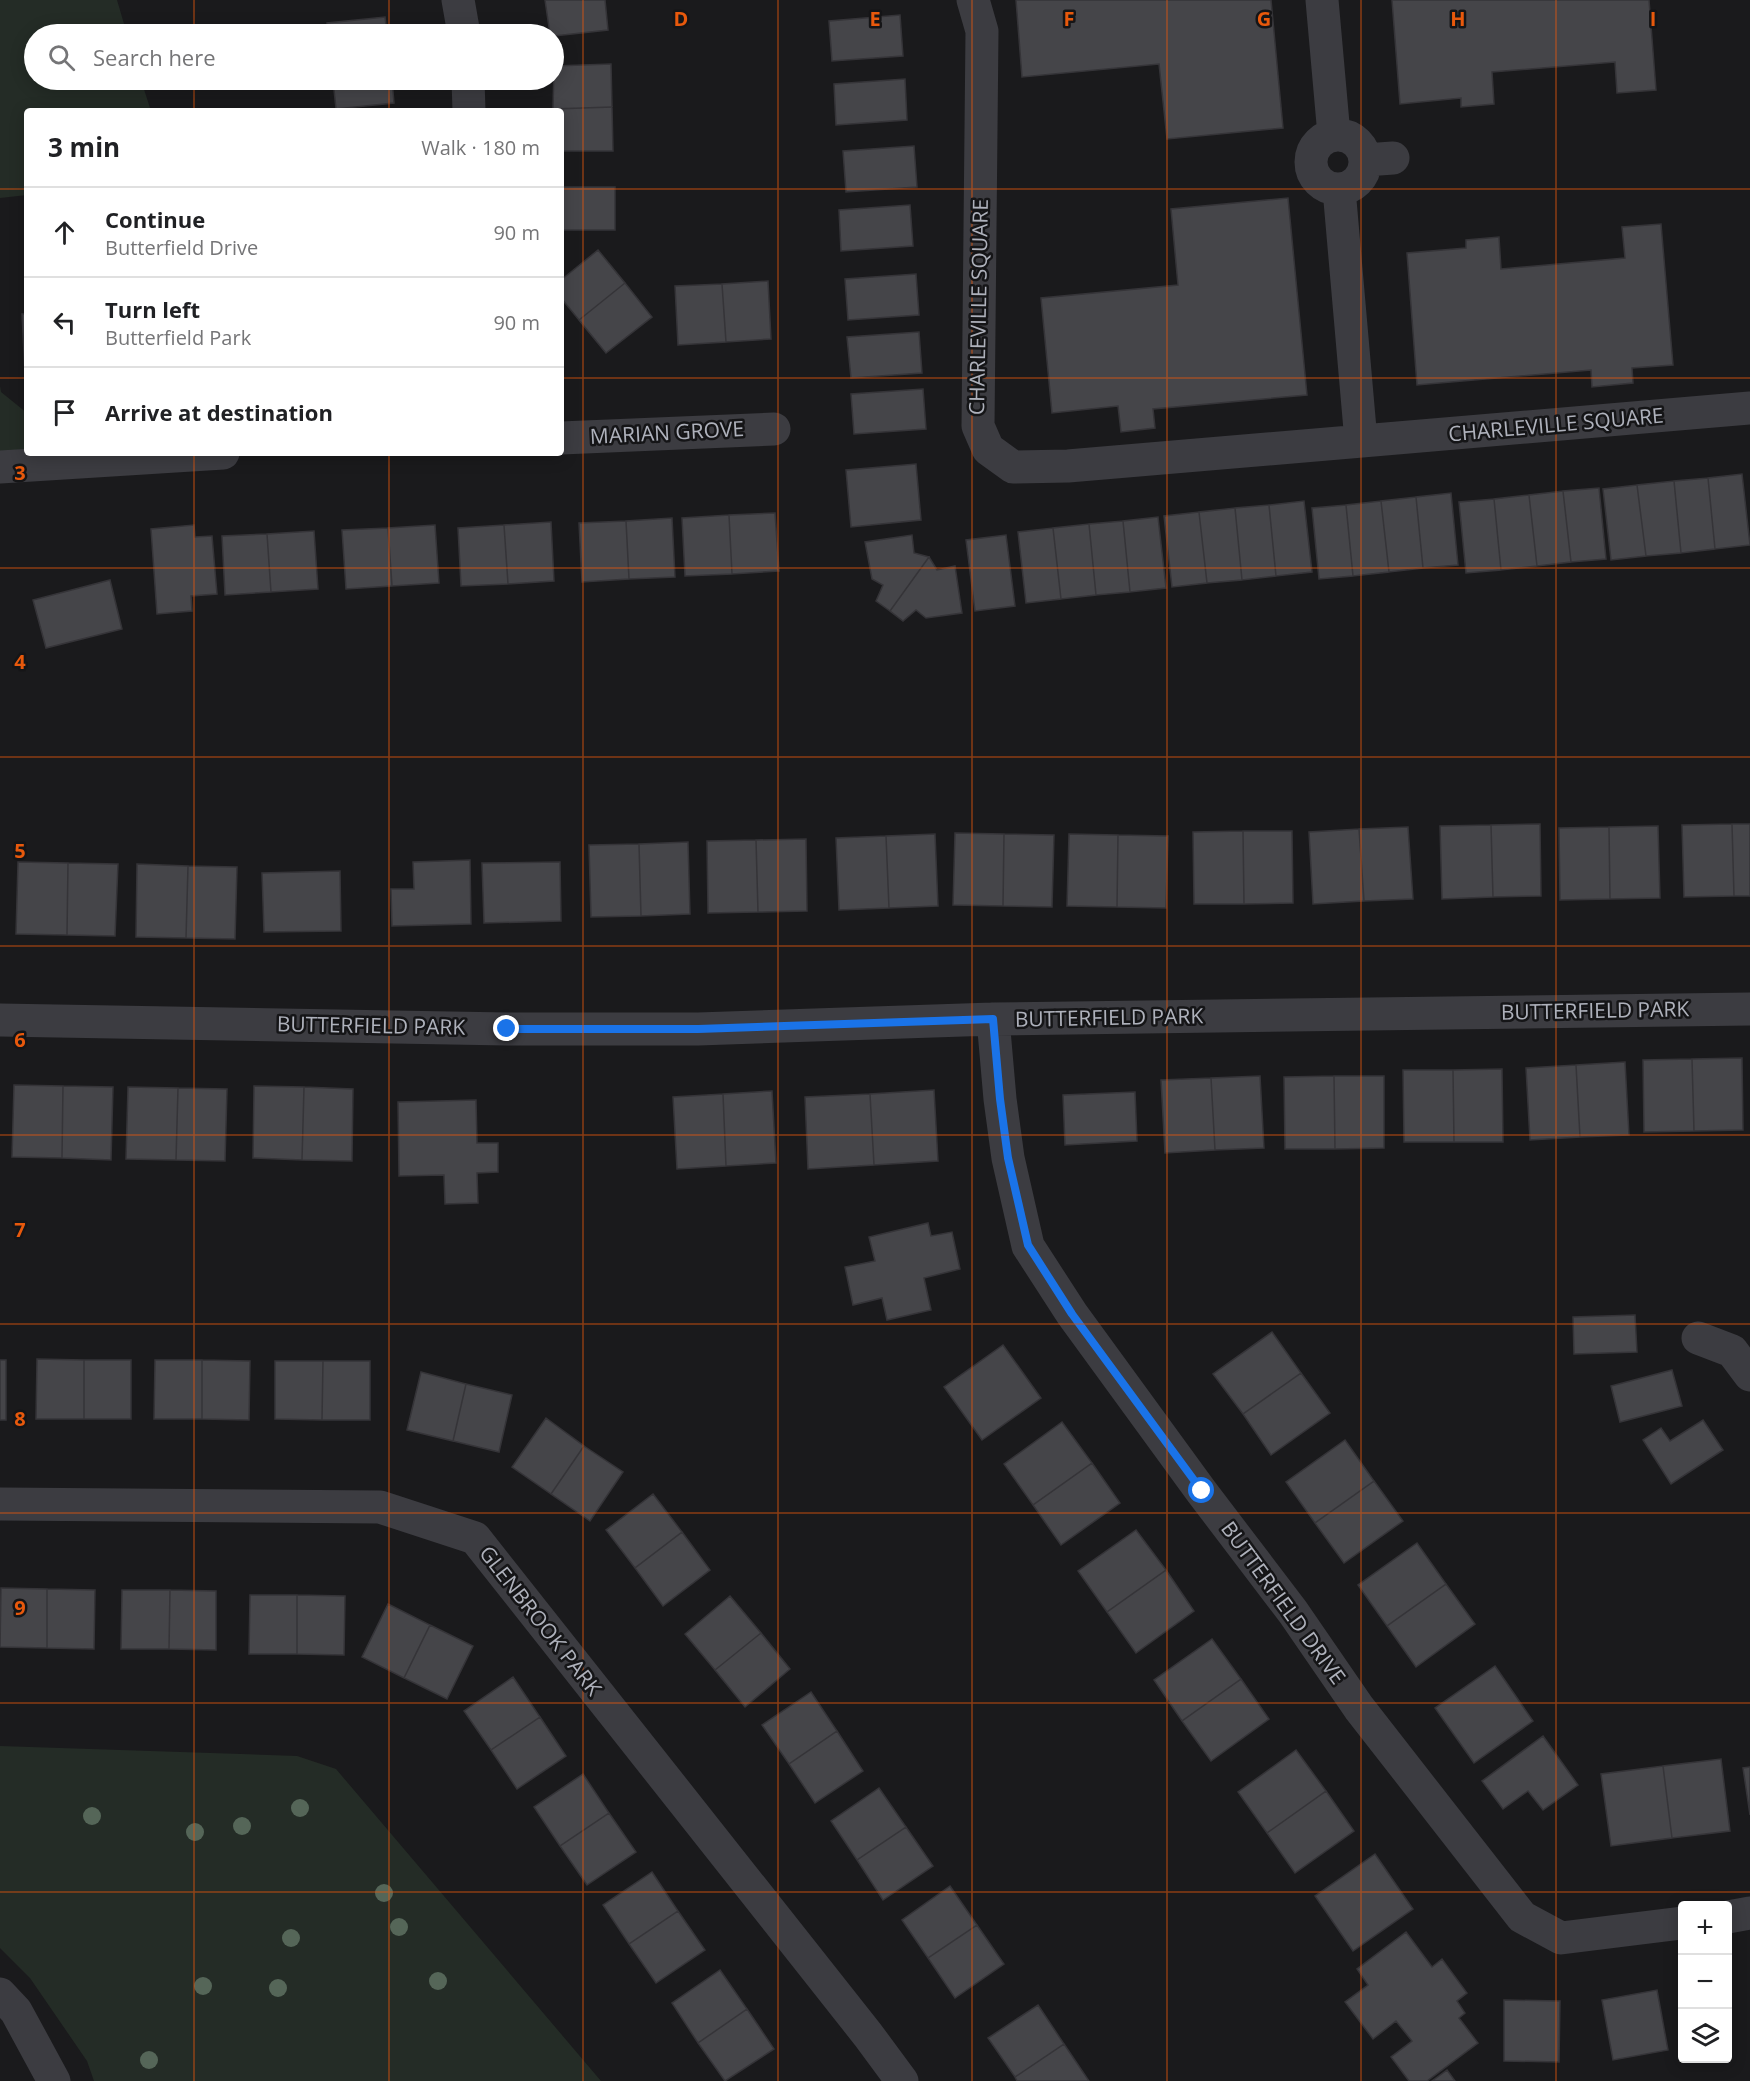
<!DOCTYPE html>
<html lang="en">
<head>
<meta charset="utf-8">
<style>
	body { margin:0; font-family:"Open Sans",sans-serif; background:#f6f6f6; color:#202124 }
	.controls { position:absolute; right:18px; bottom:18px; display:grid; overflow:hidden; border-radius:6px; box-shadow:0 3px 15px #0003 }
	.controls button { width:54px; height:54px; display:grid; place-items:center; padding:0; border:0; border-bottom:2px solid #e0e0e0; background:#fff; color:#202124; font:30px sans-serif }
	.stop { position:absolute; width:18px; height:18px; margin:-14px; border:4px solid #1a73e8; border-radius:50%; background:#fff }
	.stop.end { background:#1a73e8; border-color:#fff; box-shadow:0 2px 6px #0008 }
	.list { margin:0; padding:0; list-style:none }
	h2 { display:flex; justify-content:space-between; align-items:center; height:78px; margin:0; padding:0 24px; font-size:26px }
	h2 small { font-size:20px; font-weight:400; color:#757577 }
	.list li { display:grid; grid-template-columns:39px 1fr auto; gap:18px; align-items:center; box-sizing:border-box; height:90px; padding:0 24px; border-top:2px solid #e0e0e0 }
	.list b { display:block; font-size:22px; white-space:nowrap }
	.list p { margin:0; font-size:20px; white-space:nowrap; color:#757577 }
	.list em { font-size:20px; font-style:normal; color:#757577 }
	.icon { flex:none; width:33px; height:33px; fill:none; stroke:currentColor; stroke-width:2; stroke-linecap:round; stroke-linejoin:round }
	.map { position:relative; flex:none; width:1750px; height:2081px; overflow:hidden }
	.search { position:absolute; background:#fff; box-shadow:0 3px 15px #0003; left:24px; top:24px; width:540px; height:66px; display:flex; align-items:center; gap:15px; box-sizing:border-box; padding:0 21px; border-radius:33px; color:#757577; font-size:22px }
	.panel { position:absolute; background:#fff; box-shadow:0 3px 15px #0003; left:24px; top:108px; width:540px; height:348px; border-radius:6px }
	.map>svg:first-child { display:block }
</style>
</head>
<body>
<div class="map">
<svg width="1750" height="2081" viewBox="0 0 1750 2081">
	<rect width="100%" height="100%" fill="#1a1a1c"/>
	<path fill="#242c26" d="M0 0H117L127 34H34V80H141L151 111H27V195L0 198Z
		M0 386 1 392 27 413V453L0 465Z
		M0 1746 297 1756 336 1769 601 2081H94L87 2061 30 1978 0 1948Z"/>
	<path fill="#454549" stroke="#353438" stroke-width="1.5" d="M545 0H605L608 30 554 36 550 34Z
		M1016 0H1271L1283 128 1167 139 1159 64 1022 77Z
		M1392 0H1649L1656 90 1617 93 1615 62 1492 72 1494 104 1461 107V98L1400 104Z
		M900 15 903 56 832 61 829 21Z
		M385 17 387 34H328L327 23Z
		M611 64 612 107 553 109 554 66Z
		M905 79 907 120 836 125 834 84Z
		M333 80H392L394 103 336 109Z
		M612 107 613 151H561V111H554L553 109Z
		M914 146 917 187 846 192 843 151Z
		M561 187H615V230H561Z
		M1288 198 1307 395 1153 409 1155 428 1121 432 1118 406 1052 413 1041 298 1178 285 1171 209Z
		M910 205 913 246 841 251 839 210Z
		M1661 224 1673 365 1632 368 1633 383 1592 387 1591 370 1417 385 1407 253 1466 248V240L1499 237 1501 269 1625 258 1622 227Z
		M598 250 625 283 579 320 561 298V280Z
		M916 274 919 315 848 320 845 279Z
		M768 281 771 339 726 342 722 284Z
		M625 283 652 317 606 353 579 320Z
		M722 284 726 342 678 345 675 286Z
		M22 314H27V373H25Z
		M919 332 922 373 851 378 847 337Z
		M923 389 926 429 854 434 851 394Z
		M916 464 921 520 851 527 846 470Z
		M1742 474 1750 545 1715 549 1708 478Z
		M1708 478 1715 549 1681 553 1674 481Z
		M1674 481 1681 553 1646 556 1637 485Z
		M1637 485 1646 556 1611 560 1603 489Z
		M1599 488 1606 559 1571 562 1563 491Z
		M1563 491 1571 562 1537 566 1529 495Z
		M1451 493 1458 565 1423 568 1416 497Z
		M1529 495 1537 566 1501 570 1494 499Z
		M1416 497 1423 568 1389 572 1381 501Z
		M1494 499 1501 570 1466 573 1459 502Z
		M1304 501 1312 572 1276 576 1269 505Z
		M1381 501 1389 572 1353 576 1346 505Z
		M1269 505 1276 576 1242 580 1235 508Z
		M1346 505 1353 576 1319 579 1312 508Z
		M1235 508 1242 580 1207 583 1199 512Z
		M1199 512 1207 583 1172 587 1164 516Z
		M775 513 779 571 732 574 729 515Z
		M729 515 732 574 685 576 682 518Z
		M1158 517 1166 588 1130 592 1123 521Z
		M672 518 675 577 629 579 626 521Z
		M626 521 629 579 582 582 579 523Z
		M1123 521 1130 592 1096 595 1089 524Z
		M551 522 554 581 508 584 504 525Z
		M1089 524 1096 595 1061 599 1053 528Z
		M194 525 195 537 212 536 217 594 191 596 192 611 157 614 151 529Z
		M435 525 439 583 392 586 388 528Z
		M504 525 508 584 461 586 458 528Z
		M388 528 392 586 346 589 342 530Z
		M1053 528 1061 599 1026 603 1018 532Z
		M314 531 318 589 271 592 267 534Z
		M267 534 271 592 225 595 222 536Z
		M912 535 914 553 929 557 890 611 876 601 883 585 872 579 865 542Z
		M1006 535 1015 606 975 611 966 540Z
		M929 557 937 570 955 566 962 613 926 618 916 610 903 621 890 611Z
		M110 580 122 629 46 648 33 600Z
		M1540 824 1541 896 1493 897 1491 825Z
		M1732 824 1734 896 1684 897 1682 825Z
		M1732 824H1750V896H1734Z
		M1491 825 1493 897 1442 899 1440 826Z
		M1658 826 1660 898 1610 899 1609 827Z
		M1408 827 1413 899 1364 901 1359 829Z
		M1609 827 1610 899 1560 900 1559 828Z
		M1359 829 1364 901 1313 904 1309 832Z
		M1243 831 1244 904H1194L1193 832Z
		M1243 831H1292L1293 903 1244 904Z
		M955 833 1004 834 1003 906 953 905Z
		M935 834 938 906 889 908 886 836Z
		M1004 834 1054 835 1052 907 1003 906Z
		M1069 834 1118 835 1117 907 1067 906Z
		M1118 835 1168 836 1166 908 1117 907Z
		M886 836 889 908 839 910 836 838Z
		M806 839 807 911 758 912 756 840Z
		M756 840 758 912 708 913 707 841Z
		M688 842 690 914 641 916 639 844Z
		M639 844 641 916 591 917 589 845Z
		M470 860 471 924 392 926 391 889H414L413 862Z
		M18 862 68 863 67 935 16 934Z
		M560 862 561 921 484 923 482 863Z
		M68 863 118 864 115 936 67 935Z
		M137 864 188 866 186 938 136 937Z
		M188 866 237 867 235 939 186 938Z
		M340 871 341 931 264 932 262 873Z
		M1742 1058 1743 1130 1694 1131 1692 1059Z
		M1692 1059 1694 1131 1644 1132 1643 1060Z
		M1625 1062 1629 1135 1580 1137 1576 1065Z
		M1576 1065 1580 1137 1530 1140 1526 1068Z
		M1502 1069 1503 1142H1454L1453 1070Z
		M1403 1070H1453L1454 1142H1404Z
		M1260 1076 1264 1148 1215 1150 1211 1078Z
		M1334 1076 1335 1149H1285L1284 1077Z
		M1334 1076H1384V1148L1335 1149Z
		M1211 1078 1215 1150 1165 1153 1161 1080Z
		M14 1085 63 1086 62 1158 12 1157Z
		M63 1086 113 1087 111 1160 62 1158Z
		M254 1086 304 1087 302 1160 253 1158Z
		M128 1087 178 1088 176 1160 126 1159Z
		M304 1087 353 1089 352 1161 302 1160Z
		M178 1088 227 1089 225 1161 176 1160Z
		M934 1090 938 1161 874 1165 870 1094Z
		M772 1091 776 1163 726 1166 723 1094Z
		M1135 1092 1137 1141 1065 1145 1063 1095Z
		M723 1094 726 1166 677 1169 673 1097Z
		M870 1094 874 1165 808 1169 805 1097Z
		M476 1100 477 1143H498V1172L477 1173 478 1203 445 1204 444 1175 399 1176 398 1102Z
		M928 1223 931 1236 952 1232 960 1269 924 1278 931 1310 887 1320 882 1298 853 1305 845 1267 875 1261 869 1237Z
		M1635 1315 1637 1352 1574 1354 1573 1317Z
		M1272 1332 1301 1373 1243 1414 1213 1374Z
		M1003 1345 1041 1398 982 1440 944 1387Z
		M37 1359 84 1360V1419H36Z
		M0 1360H6V1420H0Z
		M84 1360H131V1419H84Z
		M155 1360H202V1419H154Z
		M202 1360 250 1361 249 1420 202 1419Z
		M275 1361H323L322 1420 275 1419Z
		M323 1361H370V1420H322Z
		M1672 1370 1682 1406 1620 1422 1611 1386Z
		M421 1372 466 1384 453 1441 407 1430Z
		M1301 1373 1330 1413 1271 1455 1243 1414Z
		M466 1384 512 1395 499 1452 453 1441Z
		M546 1418 584 1446 551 1494 512 1467Z
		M1703 1420 1723 1450 1671 1484 1643 1440 1661 1428 1670 1441Z
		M1062 1422 1092 1463 1033 1505 1004 1464Z
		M1345 1440 1374 1481 1315 1523 1286 1482Z
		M584 1446 623 1472 590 1521 551 1494Z
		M1092 1463 1120 1503 1061 1545 1033 1505Z
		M1374 1481 1403 1521 1344 1563 1315 1523Z
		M653 1494 682 1532 635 1568 606 1530Z
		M1136 1530 1166 1570 1107 1612 1078 1571Z
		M682 1532 710 1570 663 1606 635 1568Z
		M1417 1543 1446 1584 1387 1626 1358 1585Z
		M1166 1570 1194 1611 1136 1653 1107 1612Z
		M1446 1584 1475 1624 1416 1667 1387 1626Z
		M1 1588 47 1589V1648L0 1647Z
		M47 1589 95 1590 94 1649 47 1648Z
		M122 1590H170L169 1649H121Z
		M170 1590 216 1591V1650L169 1649Z
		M250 1595H297V1654H249Z
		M297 1595 345 1596 344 1655 297 1654Z
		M730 1596 761 1633 715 1670 685 1634Z
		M388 1604 430 1625 404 1678 362 1657Z
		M430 1625 473 1646 447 1699 404 1678Z
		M761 1633 790 1669 745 1707 715 1670Z
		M1212 1639 1241 1679 1182 1721 1154 1680Z
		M1495 1666 1533 1721 1474 1763 1435 1708Z
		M513 1677 540 1717 491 1750 464 1711Z
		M1241 1679 1269 1719 1211 1761 1182 1721Z
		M811 1692 837 1731 789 1764 762 1725Z
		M540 1717 566 1756 517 1789 491 1750Z
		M837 1731 863 1771 815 1803 789 1764Z
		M1543 1736 1578 1785 1543 1810 1528 1791 1503 1809 1482 1781Z
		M1296 1750 1326 1791 1267 1833 1238 1792Z
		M1721 1759 1730 1831 1672 1838 1663 1766Z
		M1663 1766 1672 1838 1611 1846 1601 1774Z
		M1750 1767V1815L1743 1768Z
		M583 1774 609 1813 560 1846 534 1807Z
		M879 1788 906 1827 857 1860 831 1821Z
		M1326 1791 1354 1831 1295 1873 1267 1833Z
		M609 1813 636 1852 587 1885 560 1846Z
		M906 1827 933 1866 883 1900 857 1860Z
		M1375 1854 1413 1909 1353 1951 1315 1896Z
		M652 1872 678 1911 629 1944 603 1905Z
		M950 1886 977 1925 928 1958 902 1920Z
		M678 1911 705 1950 656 1983 629 1944Z
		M977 1925 1004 1964 955 1998 928 1958Z
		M1406 1932 1432 1967 1442 1959 1467 1993 1457 2001 1465 2013 1459 2018 1478 2043 1427 2081H1409L1391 2057 1412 2041 1396 2021 1373 2039 1345 2002 1368 1985 1357 1969Z
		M720 1970 747 2009 698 2043 672 2003Z
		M1657 1990 1668 2050 1613 2060 1602 2000Z
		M1504 2000 1560 2001 1559 2062 1504 2061Z
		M1038 2005 1064 2044 1015 2077 988 2038Z
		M747 2009 774 2049 725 2081 698 2043Z
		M1064 2044 1089 2081H1017L1015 2077Z
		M1447 2070 1455 2081H1432Z"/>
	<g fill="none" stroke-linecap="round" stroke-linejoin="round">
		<path stroke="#3c3c41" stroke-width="33" d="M458 0 464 34
			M973 0 982 31 978 426 988 449 1013 467 1068 466 1750 408
			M1322 0 1334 135
			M468 80 469 111
			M1311 162a27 27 0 1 1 54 0a27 27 0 1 1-54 0Z
			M1365 160 1393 158
			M1339 189 1361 441
			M561 438 774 429
			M0 467 223 453
			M993 1019 1000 1099 1008 1158 1028 1246 1072 1314 1201 1491 1293 1612 1359 1708 1522 1917 1561 1938 1682 1923
			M0 1020 507 1029H698L993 1019 1750 1009
			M1698 1338 1732 1351 1750 1375
			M0 1504 380 1507 475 1538 868 2035 902 2081
			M1728 1917 1750 1913
			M0 1994 16 2011 54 2081"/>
	</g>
	<g fill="#556658">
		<circle cx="300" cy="1808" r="9"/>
		<circle cx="92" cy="1816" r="9"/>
		<circle cx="242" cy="1826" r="9"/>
		<circle cx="195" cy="1832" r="9"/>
		<circle cx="384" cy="1893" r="9"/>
		<circle cx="399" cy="1927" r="9"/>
		<circle cx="291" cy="1938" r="9"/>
		<circle cx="438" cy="1981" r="9"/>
		<circle cx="203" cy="1986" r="9"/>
		<circle cx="278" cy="1988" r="9"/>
		<circle cx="149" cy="2060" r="9"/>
	</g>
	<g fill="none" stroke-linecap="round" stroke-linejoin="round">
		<path stroke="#1a73e8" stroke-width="8" d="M507 1029H698L993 1019 1000 1099 1008 1158 1028 1245 1072 1314 1202 1491"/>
	</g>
	<path fill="none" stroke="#e8590c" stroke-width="1.5" stroke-opacity="0.55" d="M194 0V34M389 0V34M583 0V2081M778 0V2081M972 0V2081M1167 0V2081M1361 0V2081M1556 0V2081M194 80V111M389 80V111M0 189H27M561 189H1750M0 378H27M561 378H1750M194 453V2081M389 453V2081M0 568H1750M0 757H1750M0 946H1750M0 1135H1750M0 1324H1750M0 1513H1750M0 1703H1750M0 1892H1750"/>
	<g text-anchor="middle" stroke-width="5" stroke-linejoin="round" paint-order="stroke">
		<g font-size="21" fill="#aeb1bb" stroke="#151517">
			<text transform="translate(979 307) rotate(-89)" y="7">CHARLEVILLE SQUARE</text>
			<text transform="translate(1556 425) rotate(-5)" y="7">CHARLEVILLE SQUARE</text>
			<text transform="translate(667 433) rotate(-3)" y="7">MARIAN GROVE</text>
			<text transform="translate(1595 1011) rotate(-1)" y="7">BUTTERFIELD PARK</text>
			<text transform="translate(1109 1018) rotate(-1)" y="7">BUTTERFIELD PARK</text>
			<text transform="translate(371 1026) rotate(1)" y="7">BUTTERFIELD PARK</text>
			<text transform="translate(1283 1603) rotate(54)" y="7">BUTTERFIELD DRIVE</text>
			<text transform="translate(540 1621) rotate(52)" y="7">GLENBROOK PARK</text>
		</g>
	</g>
	<g font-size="20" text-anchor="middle" font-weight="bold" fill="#e8590c" stroke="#151517" stroke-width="5" stroke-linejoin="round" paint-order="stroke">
		<text x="681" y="26">D</text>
		<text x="875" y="26">E</text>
		<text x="1069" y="26">F</text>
		<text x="1264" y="26">G</text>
		<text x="1458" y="26">H</text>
		<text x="1653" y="26">I</text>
		<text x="20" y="480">3</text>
		<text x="20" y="669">4</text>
		<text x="20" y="858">5</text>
		<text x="20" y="1047">6</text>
		<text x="20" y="1237">7</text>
		<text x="20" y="1426">8</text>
		<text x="20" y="1615">9</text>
	</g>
</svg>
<div class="controls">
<button>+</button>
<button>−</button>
<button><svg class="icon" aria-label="layers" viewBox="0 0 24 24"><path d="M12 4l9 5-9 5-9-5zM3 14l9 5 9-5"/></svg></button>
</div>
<div class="stop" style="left:1202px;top:1491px"></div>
<div class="stop end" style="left:507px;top:1029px"></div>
<div class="search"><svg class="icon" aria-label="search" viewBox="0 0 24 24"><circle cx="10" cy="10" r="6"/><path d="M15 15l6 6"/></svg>Search here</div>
<section class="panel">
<h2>3 min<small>Walk · 180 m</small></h2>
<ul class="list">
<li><svg class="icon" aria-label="ahead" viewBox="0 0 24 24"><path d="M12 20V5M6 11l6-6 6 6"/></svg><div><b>Continue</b><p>Butterfield Drive</p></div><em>90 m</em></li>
<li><svg class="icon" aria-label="left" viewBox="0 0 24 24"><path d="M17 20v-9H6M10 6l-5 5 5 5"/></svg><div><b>Turn left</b><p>Butterfield Park</p></div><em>90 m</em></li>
<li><svg class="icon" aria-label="arrive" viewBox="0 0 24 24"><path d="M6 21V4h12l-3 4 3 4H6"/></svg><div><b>Arrive at destination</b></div></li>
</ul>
</section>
</div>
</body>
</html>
